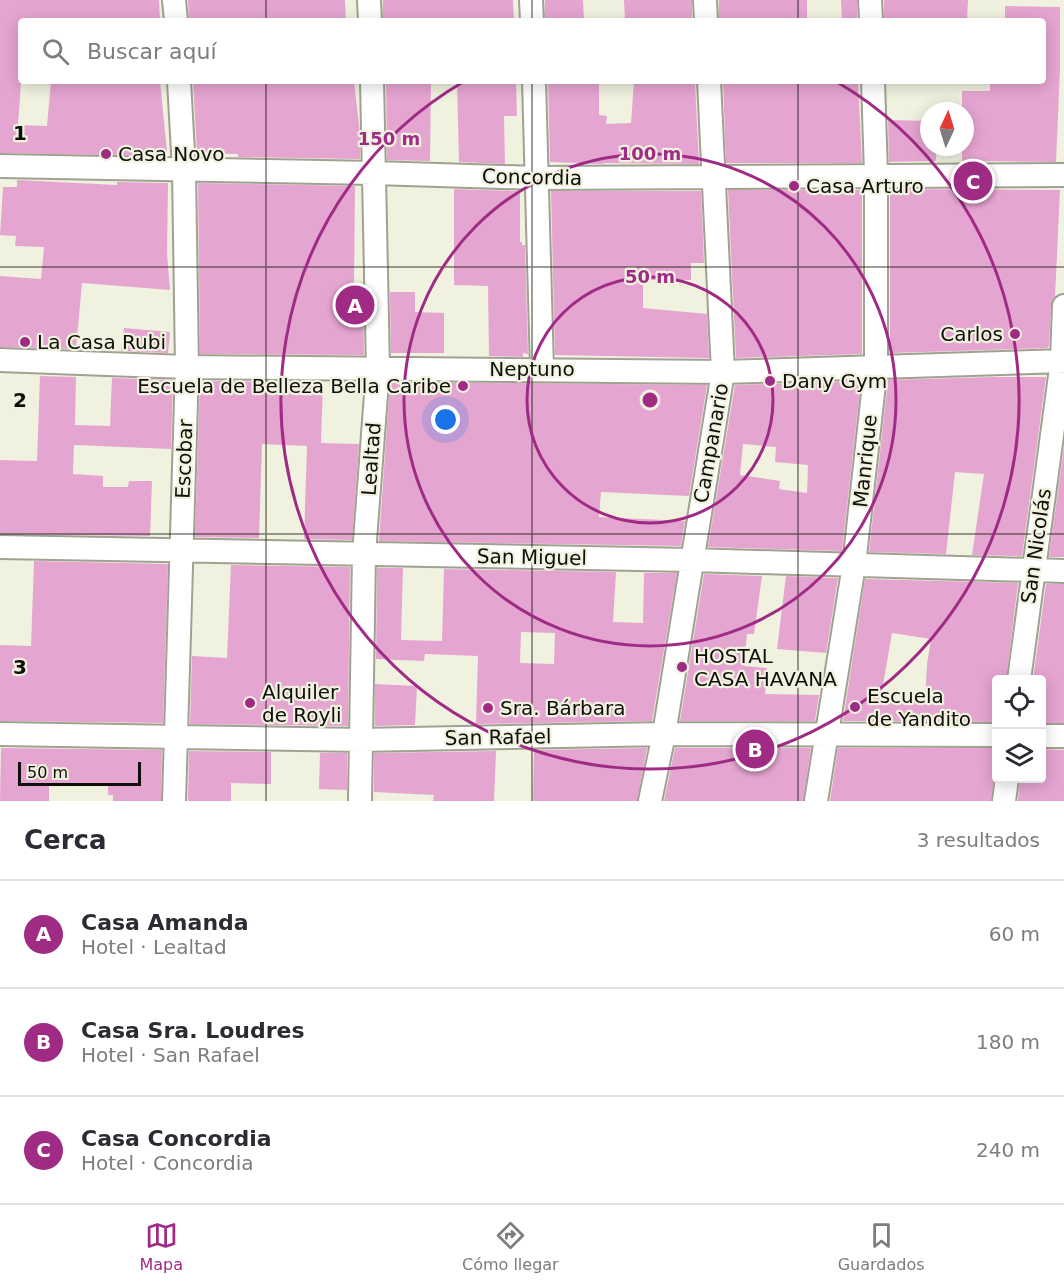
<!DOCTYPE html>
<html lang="es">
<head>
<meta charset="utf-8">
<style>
	body { margin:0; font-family:"DejaVu Sans",sans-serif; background:#f2f2f3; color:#2b2b33 }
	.controls { position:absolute; right:18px; bottom:18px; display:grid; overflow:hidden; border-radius:6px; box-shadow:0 3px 15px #0003 }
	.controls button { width:54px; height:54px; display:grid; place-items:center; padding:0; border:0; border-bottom:2px solid #e1e1e2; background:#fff; color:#2b2b33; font:30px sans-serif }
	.compass { position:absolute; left:920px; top:102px; width:54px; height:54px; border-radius:50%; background:#fff; box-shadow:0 3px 15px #0003; rotate:4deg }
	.scale { position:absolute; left:18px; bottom:15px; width:123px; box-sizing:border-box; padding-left:6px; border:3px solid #0f0f0a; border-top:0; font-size:16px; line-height:21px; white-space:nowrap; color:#0f0f0a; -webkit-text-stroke:4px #f1f1e0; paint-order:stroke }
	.you { position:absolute; left:446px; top:420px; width:21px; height:21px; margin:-15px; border:4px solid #fff; border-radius:50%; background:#1a73e8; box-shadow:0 0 0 9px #1a73e833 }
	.badge { display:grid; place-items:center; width:39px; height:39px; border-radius:50%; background:#a02b85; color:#fff; font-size:20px; font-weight:700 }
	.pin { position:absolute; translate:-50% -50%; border:3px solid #fff; box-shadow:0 2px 6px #0006 }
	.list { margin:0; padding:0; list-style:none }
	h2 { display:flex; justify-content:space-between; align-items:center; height:78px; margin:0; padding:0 24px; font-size:26px }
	h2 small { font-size:20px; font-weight:400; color:#7c7c81 }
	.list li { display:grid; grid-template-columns:39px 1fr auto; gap:18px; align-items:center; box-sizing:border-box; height:108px; padding:0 24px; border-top:2px solid #e1e1e2 }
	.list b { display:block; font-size:22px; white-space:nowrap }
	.list p { margin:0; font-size:20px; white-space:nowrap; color:#7c7c81 }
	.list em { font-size:20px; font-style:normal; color:#7c7c81 }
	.icon { flex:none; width:33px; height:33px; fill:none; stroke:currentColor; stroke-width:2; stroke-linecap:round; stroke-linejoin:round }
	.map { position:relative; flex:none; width:1064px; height:801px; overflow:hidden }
	.search { position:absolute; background:#fff; box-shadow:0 3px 15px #0003; left:18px; right:18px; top:18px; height:66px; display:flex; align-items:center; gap:15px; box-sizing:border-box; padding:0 21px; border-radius:6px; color:#7c7c81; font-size:22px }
	.sheet { height:402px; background:#fff }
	nav { display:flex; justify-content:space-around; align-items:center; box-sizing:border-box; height:84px; border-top:2px solid #e1e1e2; background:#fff; font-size:16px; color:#7c7c81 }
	nav a { display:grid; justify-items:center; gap:3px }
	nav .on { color:#a02b85 }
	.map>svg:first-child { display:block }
</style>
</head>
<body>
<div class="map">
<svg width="1064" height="801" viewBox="0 0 1064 801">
	<rect width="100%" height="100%" fill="#f1f1e0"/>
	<path fill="#e5a5d1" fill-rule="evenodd" d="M0 0H159L160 21H21V83L18 125 47 126 51 81H160L167 152H162V156L0 153Z
		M188 0H345L346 21H189Z
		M383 0H513L514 21H383Z
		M545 0H583L584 21H545Z
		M624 0H692V19L625 20Z
		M719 0H807V21H719Z
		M841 0H857V21H842Z
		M884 0H968L967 21H884Z
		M1005 6 1060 7V69L1056 162 962 161V147H965V111H962V91H990V81H1043V21H1005Z
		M193 81H354L360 134V159L238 157V154L197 153Z
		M386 81H431L430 161 387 160Z
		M457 81H516L517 116H504L505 164 459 162Z
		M548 81H599V115L607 116 606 124 631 123 634 81H695L699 164 605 163 602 164 550 162Z
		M723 81H858L862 163H726Z
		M888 120 929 121V147H936V161L889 162Z
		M17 180 117 185V182L168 183 167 253 170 290 82 283 76 349 0 347V276L41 279 44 247 15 246 16 236 0 235 3 187H17Z
		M198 183 355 186 354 284H363L364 355 200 354Z
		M454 189 520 191V242H522V245H525L528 354 523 353V357L489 356 488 286 454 285Z
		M890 189 1060 190 1055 297 1051 306 1049 346 1047 348 890 353Z
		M728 190H862V354L736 358Z
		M551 191H701L704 263H691V280H643V308L707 314 709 358 555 355Z
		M390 292H415V312L444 313V353H391Z
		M124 328 170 332 168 353 121 351Z
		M40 376 76 377 75 425 110 426 112 378 173 380 171 449 74 445 73 474 103 476V487H128L129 481H152L150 536 0 534V460L37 461Z
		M993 377H1046L1022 556 972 555 984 474 955 472 946 554 869 552 888 380Z
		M200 381 323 382 321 443 359 444 352 540 304 539 307 446 262 444 259 538 195 537Z
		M861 381 842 551 708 547 735 385ZM743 444 776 447 775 462 808 465 807 493 779 489 780 481 740 475Z
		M390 382 707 385 689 496 601 492 599 517 685 521 681 546 379 541Z
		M1064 447V557H1049Z
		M34 561 168 564 163 723 0 721V645L31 646Z
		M231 565 350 567 348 726 190 724 192 656 227 658Z
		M377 568H403L401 640 442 641 444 569 616 572 613 622 643 623 644 573H677L652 721 476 724 478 656 425 654 424 661 376 659ZM521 632 555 633 554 664 520 663Z
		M704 574 762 576 754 634H747L744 666 767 668 765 694 819 695 815 721H680Z
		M786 576 838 578 826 653 777 649Z
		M865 579 1018 583 1006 680H996V722L843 721ZM892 633 931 639 927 664 925 703 880 702Z
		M1046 584H1064V723H1041V680H1033Z
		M375 684 417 686 415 725 375 726Z
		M1 748 162 750 161 801H113V795H108V784L69 783 49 784V801H0Z
		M647 748 637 801H533L534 750Z
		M675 748H811L803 801H664Z
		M838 748H996V770L994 776 991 801H830Z
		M1041 749 1064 750V801H1018L1020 778H1041Z
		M189 751 271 752V784L231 783V801H188Z
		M496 751 494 801H433L434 795 374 792V753Z
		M320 753H347V790L319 789Z"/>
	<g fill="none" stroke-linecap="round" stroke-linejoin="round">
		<g stroke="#a1a192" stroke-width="26">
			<path id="minor" d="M174 0 176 21
				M369 0 370 21
				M531 0 532 21
				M705 0 706 21
				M870 0 871 21
				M534 81 542 369
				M0 166 374 173 537 178 1064 175
				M0 360 187 367 723 372 1064 361
				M0 547 691 560 1064 571
				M1019 680 1062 361 1064 306
				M0 734 361 740 664 734 996 735
				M1042 736H1064
				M174 801 187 367 184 170 179 81
				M360 801 364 554 378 368 372 81
				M650 801 664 734 723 372 709 81
				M816 801 854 565 876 366V175L873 81
				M1004 801 1007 778"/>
		</g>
		<use href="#minor" stroke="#fff" stroke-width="22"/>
	</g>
	<path fill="none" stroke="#0f0f0a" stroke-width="1.5" stroke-opacity="0.55" d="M266 0V21M532 0V21M798 0V21M266 81V801M532 81V801M798 81V801M0 267H1064M0 534H1064"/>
	<g fill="none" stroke="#a02b85" stroke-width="3">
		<circle cx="650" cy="400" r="123"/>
		<circle cx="650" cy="400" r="246"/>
		<path d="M837 82A369 369 0 1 1 463 82"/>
	</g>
	<g fill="#a02b85" stroke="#f1f1e0" stroke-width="2">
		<circle cx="106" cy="154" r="6"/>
		<circle cx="794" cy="186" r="6"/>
		<circle cx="1015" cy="334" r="6"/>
		<circle cx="25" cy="342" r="6"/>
		<circle cx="770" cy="381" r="6"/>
		<circle cx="463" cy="386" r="6"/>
		<circle cx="682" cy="667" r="6"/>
		<circle cx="250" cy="703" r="6"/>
		<circle cx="855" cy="707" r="6"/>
		<circle cx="488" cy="708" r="6"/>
	</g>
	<g text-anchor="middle" stroke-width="4.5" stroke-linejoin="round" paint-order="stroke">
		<g font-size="20" fill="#0f0f0a" stroke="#f1f1e0" text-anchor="start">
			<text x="118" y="161">Casa Novo</text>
			<text x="806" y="193">Casa Arturo</text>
			<text x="1003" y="341" text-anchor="end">Carlos</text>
			<text x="37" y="349">La Casa Rubi</text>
			<text x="782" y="388">Dany Gym</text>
			<text x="451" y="393" text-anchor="end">Escuela de Belleza Bella Caribe</text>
			<text x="694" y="663">HOSTAL<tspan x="694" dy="23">CASA HAVANA</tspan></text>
			<text x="262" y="699">Alquiler<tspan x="262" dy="23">de Royli</tspan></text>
			<text x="867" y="703">Escuela<tspan x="867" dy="23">de Yandito</tspan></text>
			<text x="500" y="715">Sra. Bárbara</text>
		</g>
		<g font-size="20" fill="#0f0f0a" stroke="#f1f1e0">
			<text transform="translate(532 177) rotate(1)" y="7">Concordia</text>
			<text x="532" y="376">Neptuno</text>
			<text transform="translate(711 443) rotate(-80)" y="7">Campanario</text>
			<text transform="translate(184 459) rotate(-88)" y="7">Escobar</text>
			<text transform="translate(371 459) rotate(-86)" y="7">Lealtad</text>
			<text transform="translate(865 461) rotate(-84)" y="7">Manrique</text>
			<text transform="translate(1036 546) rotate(-82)" y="7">San Nicolás</text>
			<text transform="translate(532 557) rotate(1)" y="7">San Miguel</text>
			<text transform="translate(498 737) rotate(-1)" y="7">San Rafael</text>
		</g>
	</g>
	<g font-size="20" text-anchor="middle" font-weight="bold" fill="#0f0f0a" stroke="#f1f1e0" stroke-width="4.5" stroke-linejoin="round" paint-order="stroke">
		<text x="20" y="140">1</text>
		<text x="20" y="407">2</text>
		<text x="20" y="674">3</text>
	</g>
	<circle cx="650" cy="400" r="9" fill="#a02b85" stroke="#f1f1e0" stroke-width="3"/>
	<g font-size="18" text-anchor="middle" font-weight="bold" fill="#a02b85" stroke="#f1f1e0" stroke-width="4.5" stroke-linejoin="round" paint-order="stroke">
		<text x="389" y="145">150 m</text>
		<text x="650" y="160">100 m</text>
		<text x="650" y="283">50 m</text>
	</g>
</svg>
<div class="controls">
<button><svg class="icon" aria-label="locate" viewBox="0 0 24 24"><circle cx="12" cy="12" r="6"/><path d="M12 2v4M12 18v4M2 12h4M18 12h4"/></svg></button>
<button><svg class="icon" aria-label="layers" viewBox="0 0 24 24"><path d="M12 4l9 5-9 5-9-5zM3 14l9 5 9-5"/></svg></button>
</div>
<svg class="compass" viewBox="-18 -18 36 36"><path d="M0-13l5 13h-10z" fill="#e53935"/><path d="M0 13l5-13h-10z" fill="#7c7c81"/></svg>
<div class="scale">50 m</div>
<div class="you"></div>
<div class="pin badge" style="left:355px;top:305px">A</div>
<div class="pin badge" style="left:755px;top:749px">B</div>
<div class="pin badge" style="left:973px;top:181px">C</div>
<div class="search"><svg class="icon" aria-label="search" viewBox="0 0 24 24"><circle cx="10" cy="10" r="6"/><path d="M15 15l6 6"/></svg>Buscar aquí</div>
</div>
<section class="sheet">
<h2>Cerca<small>3 resultados</small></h2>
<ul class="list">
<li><span class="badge">A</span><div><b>Casa Amanda</b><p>Hotel · Lealtad</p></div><em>60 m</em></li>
<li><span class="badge">B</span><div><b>Casa Sra. Loudres</b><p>Hotel · San Rafael</p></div><em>180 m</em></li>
<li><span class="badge">C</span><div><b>Casa Concordia</b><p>Hotel · Concordia</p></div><em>240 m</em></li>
</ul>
</section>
<nav>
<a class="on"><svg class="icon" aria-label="map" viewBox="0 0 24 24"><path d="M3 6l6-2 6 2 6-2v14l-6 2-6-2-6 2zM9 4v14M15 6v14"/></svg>Mapa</a>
<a><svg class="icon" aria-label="directions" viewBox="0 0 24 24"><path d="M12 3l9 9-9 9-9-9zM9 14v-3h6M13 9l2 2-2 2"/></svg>Cómo llegar</a>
<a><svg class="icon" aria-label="saved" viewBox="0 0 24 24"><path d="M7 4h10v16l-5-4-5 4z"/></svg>Guardados</a>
</nav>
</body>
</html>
